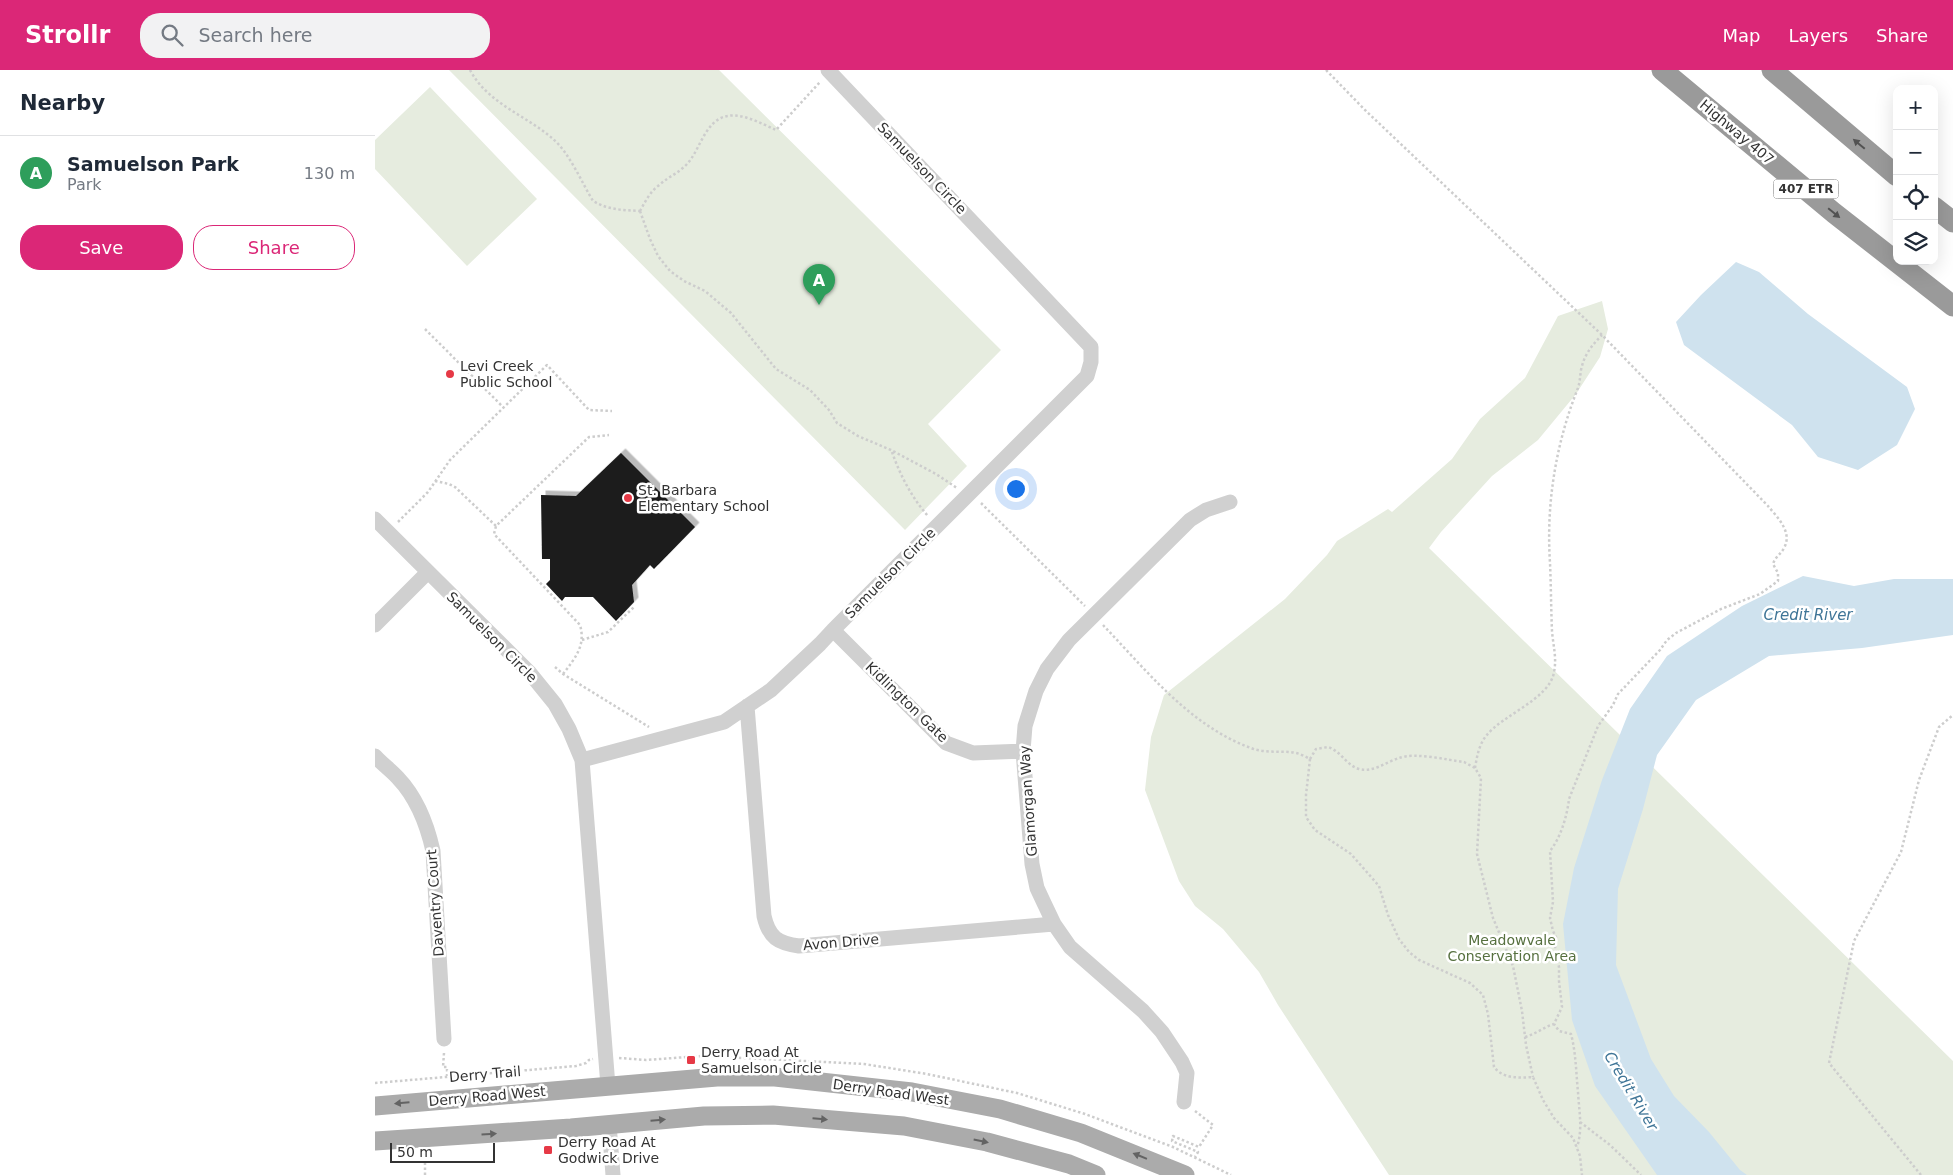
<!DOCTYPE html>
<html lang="en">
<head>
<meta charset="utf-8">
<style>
	body { margin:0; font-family:"DejaVu Sans",sans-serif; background:#f2f2f3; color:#1f2937 }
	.controls { position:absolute; right:15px; top:15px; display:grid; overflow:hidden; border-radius:10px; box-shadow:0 5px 20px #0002 }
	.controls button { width:45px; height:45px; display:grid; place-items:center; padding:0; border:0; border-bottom:1px solid #e0e1e3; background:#fff; color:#1f2937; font:25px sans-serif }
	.scale { position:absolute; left:15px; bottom:12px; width:105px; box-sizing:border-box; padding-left:5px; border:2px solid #333; border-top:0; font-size:14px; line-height:18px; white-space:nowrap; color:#333; -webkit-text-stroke:4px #fff; paint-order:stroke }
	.you { position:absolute; left:640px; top:418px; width:18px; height:18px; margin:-12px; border:4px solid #fff; border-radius:50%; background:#1a73e8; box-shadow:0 0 0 8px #1a73e833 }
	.badge { display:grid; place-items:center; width:32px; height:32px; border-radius:50%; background:#db2777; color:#fff; font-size:16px; font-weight:700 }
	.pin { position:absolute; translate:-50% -41px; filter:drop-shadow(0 1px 2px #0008) }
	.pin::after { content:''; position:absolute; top:26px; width:18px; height:15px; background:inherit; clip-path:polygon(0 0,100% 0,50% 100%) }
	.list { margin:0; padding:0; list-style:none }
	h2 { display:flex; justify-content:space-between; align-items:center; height:65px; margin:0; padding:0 20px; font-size:21px }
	h2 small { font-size:16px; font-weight:400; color:#747a83 }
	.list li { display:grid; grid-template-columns:32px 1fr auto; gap:15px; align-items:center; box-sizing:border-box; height:75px; padding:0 20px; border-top:1px solid #e0e1e3 }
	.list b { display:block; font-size:19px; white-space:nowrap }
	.list p { margin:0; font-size:16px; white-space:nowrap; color:#747a83 }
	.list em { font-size:16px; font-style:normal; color:#747a83 }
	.actions { display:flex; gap:10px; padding:15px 20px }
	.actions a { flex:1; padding:11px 0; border:1px solid #db2777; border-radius:20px; text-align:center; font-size:18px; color:#db2777 }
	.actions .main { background:#db2777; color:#fff }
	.icon { flex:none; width:28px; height:28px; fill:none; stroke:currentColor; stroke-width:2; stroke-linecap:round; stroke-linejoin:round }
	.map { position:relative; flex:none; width:1578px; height:1105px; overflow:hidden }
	header { display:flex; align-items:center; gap:30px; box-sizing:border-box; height:70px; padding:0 25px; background:#db2777; color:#fff }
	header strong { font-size:24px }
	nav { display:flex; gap:28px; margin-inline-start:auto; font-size:18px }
	.search { width:350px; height:45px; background:#f2f2f3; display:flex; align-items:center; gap:12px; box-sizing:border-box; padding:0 18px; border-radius:20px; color:#747a83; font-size:19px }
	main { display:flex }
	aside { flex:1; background:#fff }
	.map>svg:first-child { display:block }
</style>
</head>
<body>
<header>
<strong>Strollr</strong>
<div class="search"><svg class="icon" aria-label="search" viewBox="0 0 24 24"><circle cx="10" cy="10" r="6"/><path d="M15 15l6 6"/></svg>Search here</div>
<nav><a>Map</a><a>Layers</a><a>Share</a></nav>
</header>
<main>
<aside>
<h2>Nearby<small></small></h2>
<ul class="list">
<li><span class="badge" style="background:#2e9e5b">A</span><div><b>Samuelson Park</b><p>Park</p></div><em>130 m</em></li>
</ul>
<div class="actions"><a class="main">Save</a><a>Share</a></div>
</aside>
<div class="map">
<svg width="1578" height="1105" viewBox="0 0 1578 1105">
	<defs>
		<filter id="shadow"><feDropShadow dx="4.5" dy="-4.5" stdDeviation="0" flood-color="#0004"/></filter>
	</defs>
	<rect width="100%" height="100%" fill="#fff"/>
	<path fill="#e6ecdf" d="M74 0H344L626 280 553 354 592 396 530 460Z
		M55 17 162 129 92 196 0 99V70Z
		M1227 231 1233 259 1225 287 1201 324 1163 370 1117 406 1066 462 1054 478 1578 991V1105H1014L903 935 884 902 848 859 820 836 804 811 770 720 776 667 789 625 910 529 952 485 962 471 1013 439 1017 442 1077 389 1105 349 1150 308 1183 246Z"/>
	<path fill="#cfe2ee" d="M1361 192 1384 202 1433 244 1532 317 1540 339 1522 375 1483 400 1443 387 1417 355 1309 275 1301 252 1326 225Z
		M1428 506 1479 516 1519 509H1578V565L1487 578 1394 586 1321 630 1282 685 1268 739 1243 819 1241 895 1276 989 1299 1026 1334 1062 1365 1100 1372 1105H1282L1220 1016 1197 950 1188 854 1199 798 1227 710 1255 639 1292 586 1367 536Z"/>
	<path fill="#1a1a1a" filter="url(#shadow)" d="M246 383 320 457 279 499 275 495 257 515 259 532 241 551 218 527H190L187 531 171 514 175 510V489H167L166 425 201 426Z"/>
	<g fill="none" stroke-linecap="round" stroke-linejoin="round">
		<path stroke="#cdcdcd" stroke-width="2.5" stroke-dasharray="2.5 2.5" stroke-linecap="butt" d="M95 0C113 34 151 45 178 69 194 82 207 113 218 131 233 140 248 140 265 141
			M951 0 990 40 1227 265 1393 436C1402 447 1418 462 1409 478 1406 484 1400 487 1398 494L1403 503V511L1385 524 1346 539 1301 563 1292 570 1285 580 1243 624 1238 635 1223 656 1194 729C1192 746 1186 767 1175 781L1178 832 1175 848 1178 861 1181 867 1180 879 1184 897V911L1187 937 1179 954 1184 961 1196 964C1201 983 1201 1002 1203 1022 1204 1041 1208 1059 1202 1077
			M265 141 275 169 283 186 295 201 309 211 330 221 356 243 401 299 435 320 454 340 462 353 483 366 516 380 561 404 582 418
			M265 141C270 132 275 122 283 116 295 105 306 103 316 89 325 76 331 55 346 48 363 40 385 53 401 60L445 12
			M50 259 129 338
			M517 382C525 405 537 428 553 446
			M60 411 74 414 80 417 121 456
			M606 433 710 536
			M23 452 53 422 75 390 172 295 214 340 237 341
			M728 555C771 600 815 656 876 678 891 684 906 680 921 683 926 684 931 687 935 689L931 725V747L940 760 976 784 1004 816 1013 845 1024 869 1034 882 1044 890 1095 913 1108 925 1113 944 1119 997C1128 1009 1145 1008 1158 1007L1168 1030 1179 1048 1198 1068 1205 1086 1207 1105
			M207 570 233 562 259 537
			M180 597 188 604 274 657
			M188 604C200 588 211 576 205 555L119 464 121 456 214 367 234 365
			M935 689 941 679 953 677C966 681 971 695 984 699 998 703 1011 692 1024 688 1041 682 1072 690 1089 692L1100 698 1106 708 1102 784 1118 848 1138 896 1147 941 1151 975 1158 1007
			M1100 698C1102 686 1104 675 1111 666 1127 645 1175 629 1179 602 1182 588 1178 575 1177 561 1176 538 1176 515 1175 493 1171 433 1181 373 1203 318 1205 312 1205 306 1206 300 1209 285 1217 275 1227 265
			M1150 967C1161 964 1169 957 1179 954
			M69 983 68 997H72V1006
			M244 988 271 990 326 986 430 991 489 994 552 1004 642 1023 710 1044 798 1077 856 1105
			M0 1013 201 996 211 993 214 990 218 989
			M820 1041 838 1055 824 1077 798 1066 797 1071 823 1082 820 1087
			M1205 1052 1235 1075 1266 1105
			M50 1105V1090
			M1546 1105 1454 993 1479 871 1526 782 1544 710 1564 657 1578 645"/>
		<path stroke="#d0d0d0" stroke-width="15" d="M0 449 154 602 180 634 194 659 207 690 233 1016
			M0 555 53 502
			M458 560 571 673 598 683 648 681
			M372 636 389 846C394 868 403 873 424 876L679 854
			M0 686C7 694 16 700 23 708 42 728 52 754 58 781L69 969
			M207 690 349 652 396 620 445 574 458 560 712 306 716 292V277L453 0
			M809 1032 812 1003 807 992 787 962 768 941 695 877 679 854 669 833 662 818 657 794 648 681 650 656 661 621 672 599 694 570 815 450 831 440 855 432
			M234 1054 238 1105"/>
		<path stroke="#ababab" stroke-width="19" d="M0 1036 342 1007H400L537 1022 625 1039 706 1063 810 1105
			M0 1071 196 1058 329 1046 398 1045 529 1056 612 1072 694 1094 721 1105"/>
		<path stroke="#9a9a9a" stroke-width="21" d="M1287 0 1459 143 1578 236
			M1397 0 1522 106
			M1559 137 1578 152"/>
	</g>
	<defs><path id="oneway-solid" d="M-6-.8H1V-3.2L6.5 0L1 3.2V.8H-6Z" transform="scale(1.25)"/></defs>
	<g fill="#525252">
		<use href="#oneway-solid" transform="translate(1484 74) rotate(-140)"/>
		<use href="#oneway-solid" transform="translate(1459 143) rotate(39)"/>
	</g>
	<g fill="#636363">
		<use href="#oneway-solid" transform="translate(27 1033) rotate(175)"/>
		<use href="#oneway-solid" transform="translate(445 1049) rotate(5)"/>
		<use href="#oneway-solid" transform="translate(283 1050) rotate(-5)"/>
		<use href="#oneway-solid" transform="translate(114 1064) rotate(-4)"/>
		<use href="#oneway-solid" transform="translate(606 1071) rotate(12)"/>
		<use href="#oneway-solid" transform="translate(765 1086) rotate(-158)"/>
	</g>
	<g fill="#e63946" stroke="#fff" stroke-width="2">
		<circle cx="75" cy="304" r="5"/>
		<circle cx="253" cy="428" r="5"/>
		<rect x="311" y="985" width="10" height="10" rx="2.5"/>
		<rect x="168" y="1075" width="10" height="10" rx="2.5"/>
	</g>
	<g text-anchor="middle" stroke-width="5" stroke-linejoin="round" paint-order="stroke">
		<rect fill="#fff" stroke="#707070" stroke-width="1" x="1398.5" y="109.5" width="65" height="19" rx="4"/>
		<g font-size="12" font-weight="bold" fill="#333">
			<text x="1431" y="123">407 ETR</text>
		</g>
		<g font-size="14" fill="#333" stroke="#fff">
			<text transform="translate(1362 62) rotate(40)" y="5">Highway 407</text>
			<text transform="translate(547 98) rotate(46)" y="5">Samuelson Circle</text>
			<text transform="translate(515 503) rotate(-45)" y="5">Samuelson Circle</text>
			<text transform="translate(117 567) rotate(45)" y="5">Samuelson Circle</text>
			<text transform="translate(532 632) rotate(44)" y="5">Kidlington Gate</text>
			<text transform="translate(653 731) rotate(-94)" y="5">Glamorgan Way</text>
			<text transform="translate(60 833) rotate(-94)" y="5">Daventry Court</text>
			<text transform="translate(466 872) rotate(-5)" y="5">Avon Drive</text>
			<text transform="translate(110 1004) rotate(-5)" y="5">Derry Trail</text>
			<text transform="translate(516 1022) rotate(8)" y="5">Derry Road West</text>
			<text transform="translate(112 1026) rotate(-5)" y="5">Derry Road West</text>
		</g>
		<g font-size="14" fill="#333" stroke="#fff" text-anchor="start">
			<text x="85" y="301">Levi Creek<tspan x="85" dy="16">Public School</tspan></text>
			<text x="263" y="425">St. Barbara<tspan x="263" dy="16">Elementary School</tspan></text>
			<text x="326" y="987">Derry Road At<tspan x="326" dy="16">Samuelson Circle</tspan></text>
			<text x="183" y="1077">Derry Road At<tspan x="183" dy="16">Godwick Drive</tspan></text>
		</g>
		<g font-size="14" fill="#56703f" stroke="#fff">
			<text x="1137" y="875">Meadowvale<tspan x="1137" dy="16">Conservation Area</tspan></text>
		</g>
		<g font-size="15" font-style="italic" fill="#3f7597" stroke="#fff">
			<text x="1433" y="550">Credit River</text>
			<text transform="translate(1256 1021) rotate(59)" y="5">Credit River</text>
		</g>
	</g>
</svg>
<div class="controls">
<button>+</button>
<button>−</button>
<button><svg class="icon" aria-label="locate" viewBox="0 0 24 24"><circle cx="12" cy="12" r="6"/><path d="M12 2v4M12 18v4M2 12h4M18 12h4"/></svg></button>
<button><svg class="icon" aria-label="layers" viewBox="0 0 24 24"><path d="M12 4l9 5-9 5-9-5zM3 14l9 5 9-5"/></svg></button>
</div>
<div class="scale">50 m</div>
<div class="you"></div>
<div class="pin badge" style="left:444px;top:235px;background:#2e9e5b">A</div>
</div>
</main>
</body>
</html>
